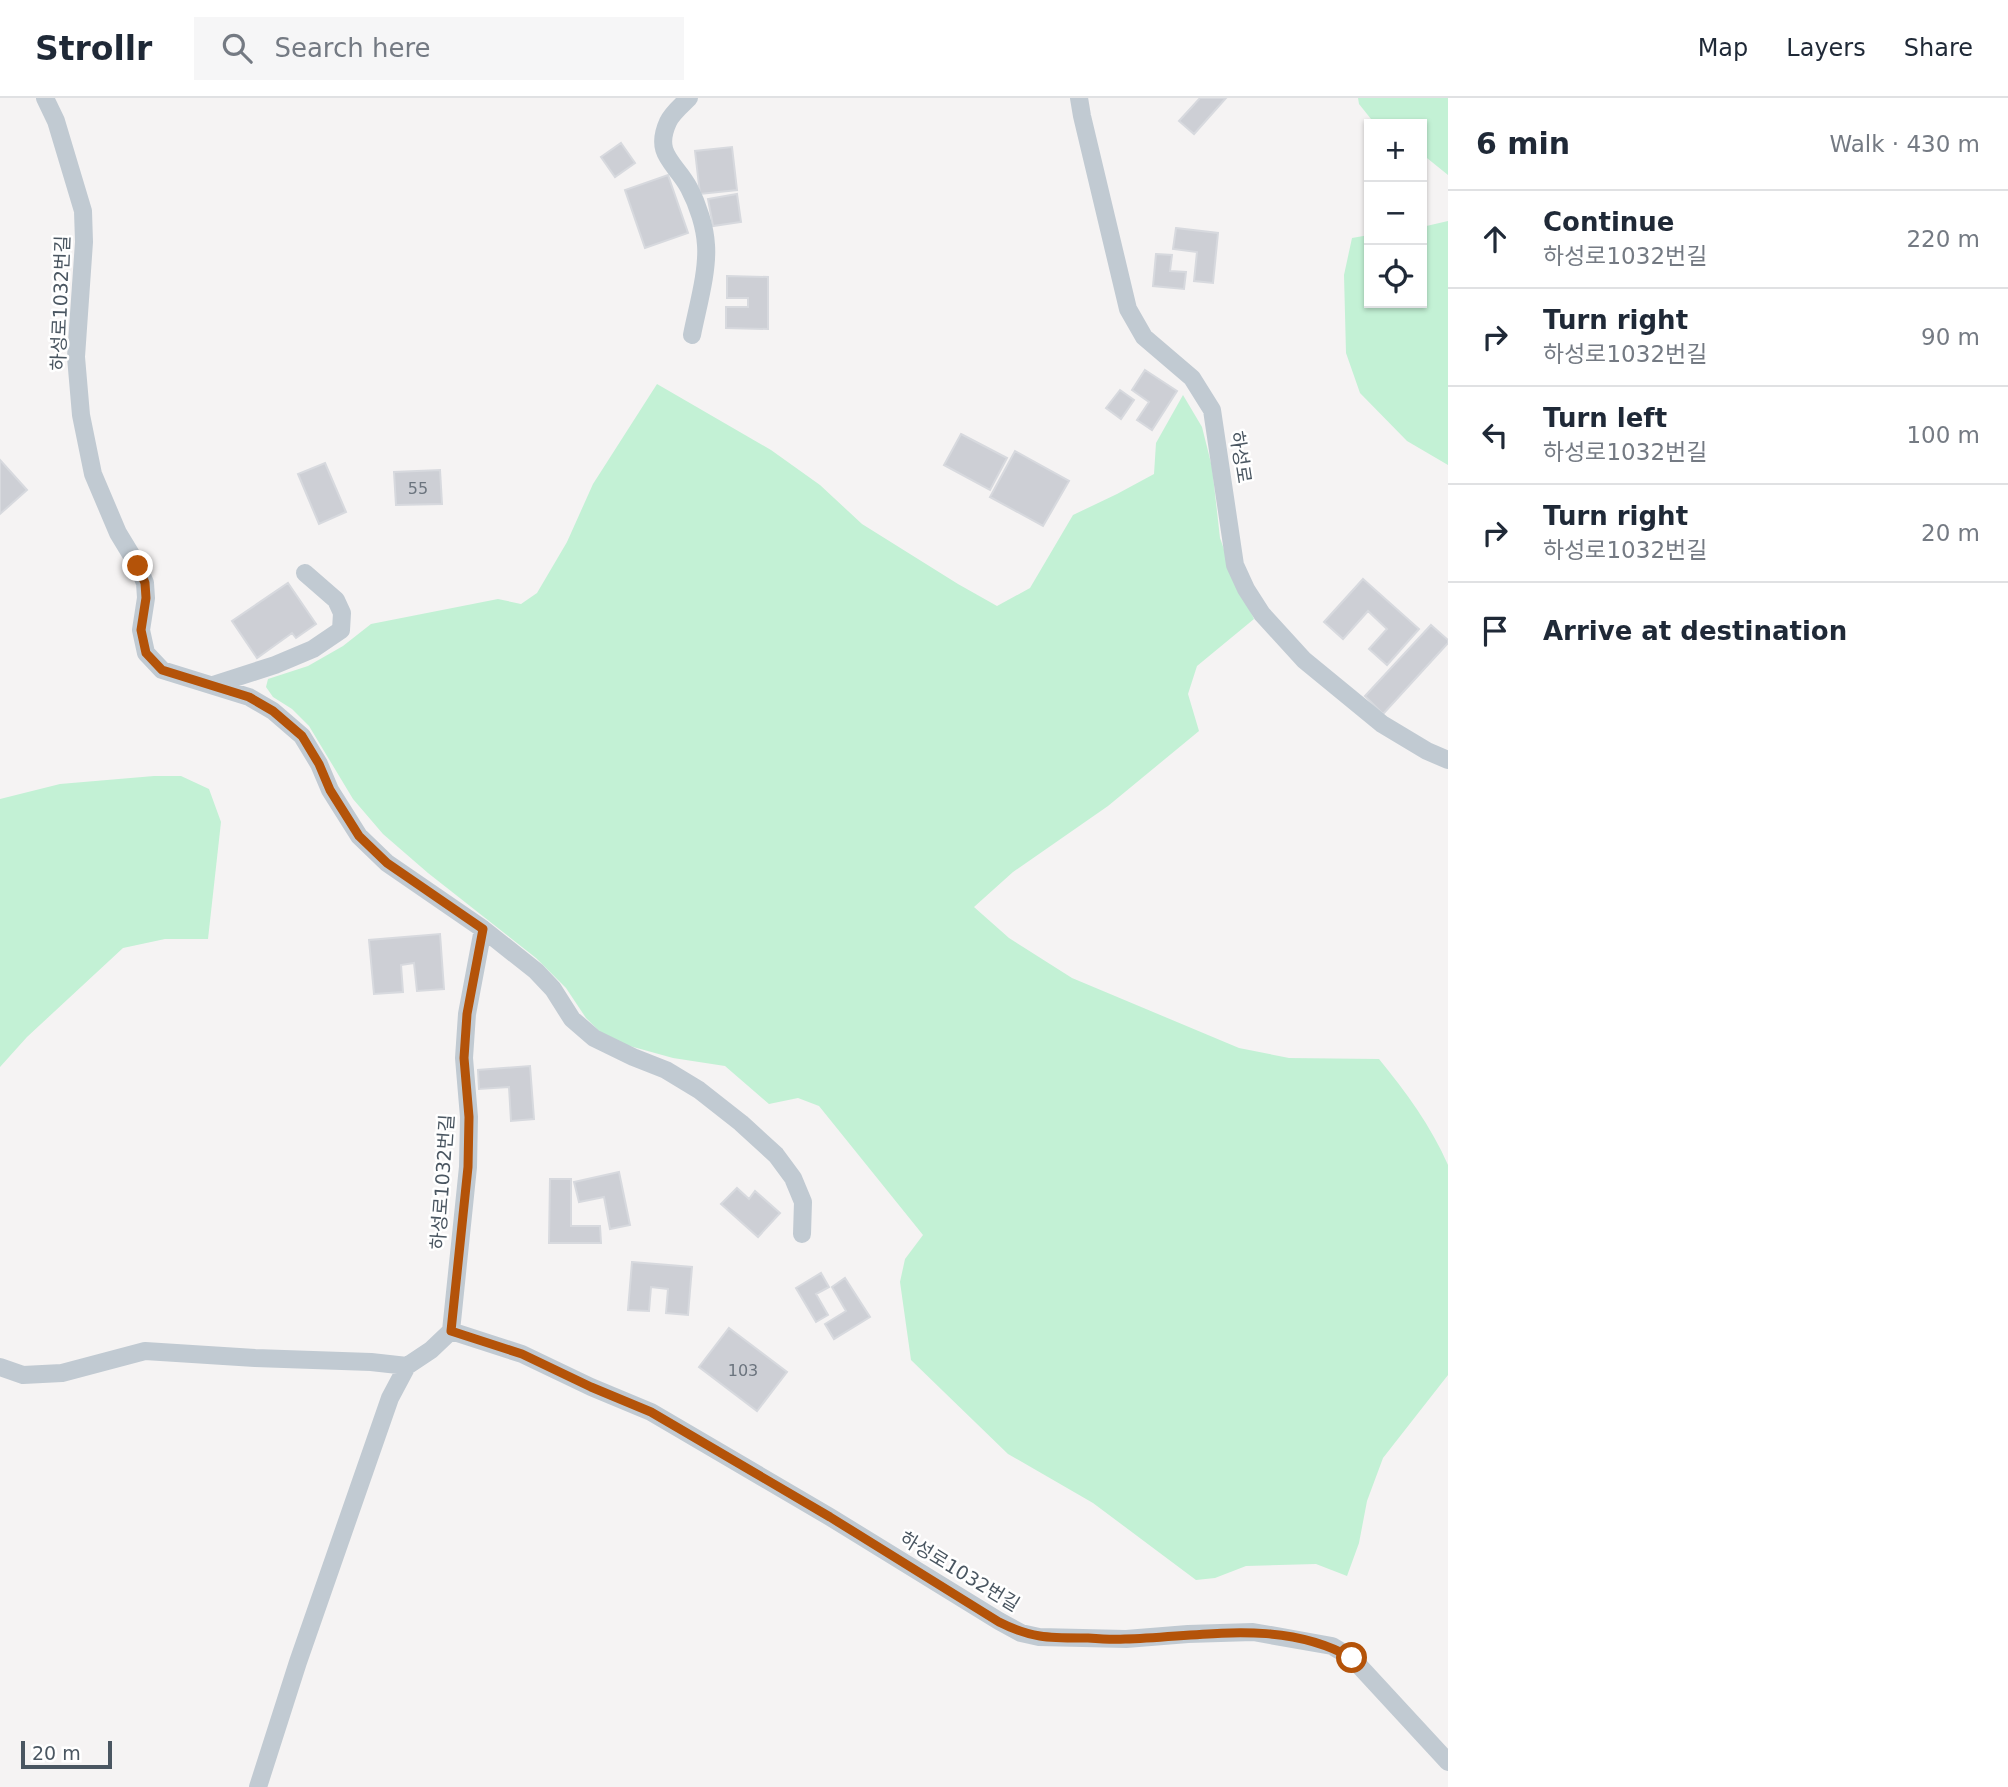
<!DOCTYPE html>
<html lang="en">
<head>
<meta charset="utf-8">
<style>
	body { margin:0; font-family:"DejaVu Sans","Noto Sans KR",sans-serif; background:#f6f6f7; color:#1f2937 }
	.controls { position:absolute; right:21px; top:21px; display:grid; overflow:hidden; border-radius:0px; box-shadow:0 2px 5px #0004 }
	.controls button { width:63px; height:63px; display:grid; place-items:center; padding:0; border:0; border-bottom:2px solid #e0e1e3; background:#fff; color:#1f2937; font:35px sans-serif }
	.scale { position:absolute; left:21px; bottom:18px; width:91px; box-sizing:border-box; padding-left:7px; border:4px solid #4a5661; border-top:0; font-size:19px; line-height:24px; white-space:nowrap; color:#4a5661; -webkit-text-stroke:5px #fff; paint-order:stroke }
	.stop { position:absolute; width:21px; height:21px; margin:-16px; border:5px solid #b45309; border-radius:50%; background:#fff }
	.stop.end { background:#b45309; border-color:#fff; box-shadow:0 2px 7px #0008 }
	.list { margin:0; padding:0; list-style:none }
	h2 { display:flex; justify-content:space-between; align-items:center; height:91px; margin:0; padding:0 28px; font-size:30px }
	h2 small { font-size:23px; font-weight:400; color:#747a83 }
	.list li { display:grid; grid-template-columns:46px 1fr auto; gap:21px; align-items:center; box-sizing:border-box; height:98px; padding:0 28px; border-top:2px solid #e0e1e3 }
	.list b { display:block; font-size:26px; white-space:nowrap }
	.list p { margin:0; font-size:23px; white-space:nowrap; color:#747a83 }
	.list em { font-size:23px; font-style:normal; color:#747a83 }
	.icon { flex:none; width:38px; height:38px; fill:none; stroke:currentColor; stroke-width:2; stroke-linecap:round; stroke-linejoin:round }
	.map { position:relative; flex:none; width:1448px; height:1689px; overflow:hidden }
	header { display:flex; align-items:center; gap:42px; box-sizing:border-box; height:98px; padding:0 35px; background:#fff; border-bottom:2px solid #e0e1e3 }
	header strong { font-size:33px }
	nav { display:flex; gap:38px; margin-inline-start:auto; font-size:24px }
	.search { width:490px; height:63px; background:#f6f6f7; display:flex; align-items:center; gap:18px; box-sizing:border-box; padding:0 24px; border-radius:0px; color:#747a83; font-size:26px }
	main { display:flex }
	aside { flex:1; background:#fff }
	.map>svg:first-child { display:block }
</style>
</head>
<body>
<header>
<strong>Strollr</strong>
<div class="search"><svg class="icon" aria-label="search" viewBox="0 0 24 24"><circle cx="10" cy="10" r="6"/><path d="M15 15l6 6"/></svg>Search here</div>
<nav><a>Map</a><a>Layers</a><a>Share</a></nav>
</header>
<main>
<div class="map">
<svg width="1448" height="1689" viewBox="0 0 1448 1689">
	<rect width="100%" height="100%" fill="#f5f3f3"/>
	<path fill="#c3f1d5" d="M1358 0H1448V77L1422 56V26H1375L1359 6Z
		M1448 123V367L1407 343 1360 295 1346 255 1344 177 1352 140 1369 137V205H1422V129Z
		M657 286 771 352 820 387 862 426 958 486 997 508 1030 490 1073 417 1117 396 1154 376 1156 345 1183 297 1202 329 1212 369 1220 440 1233 477 1254 521 1197 568 1188 596 1199 633 1108 708 1013 774 974 809 1009 840 1072 880 1239 950 1289 960 1379 961C1406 994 1431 1028 1448 1067V1277L1383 1360 1367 1403 1359 1445 1347 1478 1316 1466 1246 1468 1215 1480 1196 1482 1093 1405 1008 1356 911 1262 900 1184 905 1161 923 1137 819 1008 798 1000 769 1006 725 968 673 960 608 942 586 920 566 890 536 860 428 775 383 736 353 701 309 628 292 611 273 599 266 589 268 581 308 568 343 548 371 526 498 501 521 506 537 495 567 444 593 386Z
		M154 678H181L209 691 221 724 208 841H165L123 850 27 939 0 969V701L60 686Z"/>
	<path fill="#cdcfd5" stroke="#d7d9de" stroke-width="2" d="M1200 0H1226L1194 36 1179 23Z
		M621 45 635 65 615 79 601 59Z
		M732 49 737 92 700 96 695 53Z
		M668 77 688 135 645 150 625 92Z
		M737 96 741 124 713 128 708 101Z
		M1176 130 1218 135 1213 185 1194 183 1197 154 1173 151Z
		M1156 156 1172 157 1170 173 1186 174 1184 191 1153 188Z
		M727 178 768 179V231L726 230V209H748V200H727Z
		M1145 272 1177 293 1152 332 1137 322 1149 304 1132 292Z
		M1120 292 1134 302 1121 321 1106 310Z
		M961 336 1007 360 990 392 944 367Z
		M1015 353 1069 383 1043 428 990 399Z
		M0 362 27 392 0 416Z
		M325 365 346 414 319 426 298 376Z
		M440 372 442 406 396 407 394 374Z
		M1363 481 1419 531 1387 567 1369 551 1387 531 1368 513 1343 541 1324 524Z
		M288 485 316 526 296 540 292 535 257 560 232 523Z
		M1431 527 1448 542V545L1383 616 1365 598Z
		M440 836 444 891 417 893 414 865 401 867 403 894 374 896 369 842Z
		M530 968 534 1021 511 1023 509 989 479 991 478 972Z
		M619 1074 630 1127 610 1131 604 1099 579 1104 574 1084Z
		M550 1081H571V1128H600L601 1145H549Z
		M737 1090 749 1101 755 1093 780 1115 758 1139 721 1106Z
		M632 1164 692 1169 688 1217 666 1215 668 1191 651 1189 649 1213 628 1212Z
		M821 1175 829 1189 816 1196 828 1217 816 1224 796 1190Z
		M845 1180 870 1219 834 1241 825 1226 846 1213 832 1189Z
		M729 1230 787 1274 757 1313 699 1269Z"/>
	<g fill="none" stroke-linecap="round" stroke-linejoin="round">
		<path stroke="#c1cad2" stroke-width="18" d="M45 0 56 23 83 113 84 144 76 259 81 317 93 376 118 435 138 468 145 485 146 500 141 532 146 555 162 572 249 599 273 613 302 638 319 666 330 692 359 738 387 765 483 831 536 873 553 891 572 921 594 940 633 959 666 972 699 992 741 1025 776 1057 793 1080 803 1104 802 1136
			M689 0C682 7 672 15 668 24 653 57 676 65 689 90 698 107 705 129 706 147 708 174 697 211 692 237
			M1079 0 1082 18 1128 211 1144 239 1192 280 1212 312 1235 467 1246 491 1262 516 1304 562 1382 626 1427 653 1448 662
			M213 587 275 567 313 551 341 532 342 515 336 502 305 475
			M451 1233 468 1069 469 1019 464 960 467 916 483 831
			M0 1269 23 1277 62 1275 145 1253 255 1260 371 1264 407 1268
			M258 1689 298 1564 390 1300 407 1268 431 1252 451 1233 522 1256 591 1289 651 1314 830 1419 999 1523 1021 1535 1039 1539 1126 1541 1188 1536 1253 1534 1332 1548 1352 1560 1448 1664"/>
	</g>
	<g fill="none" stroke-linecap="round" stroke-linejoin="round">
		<path stroke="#b45309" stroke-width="9" d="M138 468 145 485 146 500 141 532 146 555 162 572 249 599 273 613 302 638 319 666 330 692 359 738 387 765 483 831 467 916 464 960 469 1019 468 1069 451 1233 522 1256 591 1289 651 1314 830 1419 999 1524C1033 1541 1050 1540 1088 1540 1100 1541 1113 1542 1125 1541 1201 1539 1282 1520 1352 1560"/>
	</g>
	<g text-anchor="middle" stroke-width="5" stroke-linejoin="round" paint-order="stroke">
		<g font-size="16" fill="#6b747e">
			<text x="418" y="396">55</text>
			<text x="743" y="1278">103</text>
		</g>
		<g font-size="19" fill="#4a5661" stroke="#fff">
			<text transform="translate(60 205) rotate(-88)" y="7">하성로1032번길</text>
			<text transform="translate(1241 359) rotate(81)" y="7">하성로</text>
			<text transform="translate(442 1084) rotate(-86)" y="7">하성로1032번길</text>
			<text transform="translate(960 1473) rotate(31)" y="7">하성로1032번길</text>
		</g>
	</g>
</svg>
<div class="controls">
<button>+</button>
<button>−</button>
<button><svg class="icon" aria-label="locate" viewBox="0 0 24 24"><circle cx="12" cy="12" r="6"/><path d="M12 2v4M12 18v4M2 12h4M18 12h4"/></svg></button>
</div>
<div class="scale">20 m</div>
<div class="stop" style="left:1352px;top:1560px"></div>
<div class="stop end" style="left:138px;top:468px"></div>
</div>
<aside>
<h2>6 min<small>Walk · 430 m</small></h2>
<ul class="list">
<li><svg class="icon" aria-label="ahead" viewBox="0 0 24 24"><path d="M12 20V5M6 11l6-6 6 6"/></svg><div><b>Continue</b><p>하성로1032번길</p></div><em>220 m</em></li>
<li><svg class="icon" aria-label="right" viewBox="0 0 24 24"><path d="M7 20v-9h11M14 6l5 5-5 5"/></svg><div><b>Turn right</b><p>하성로1032번길</p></div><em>90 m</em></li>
<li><svg class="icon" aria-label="left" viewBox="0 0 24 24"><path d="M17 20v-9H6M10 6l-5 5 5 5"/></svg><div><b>Turn left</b><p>하성로1032번길</p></div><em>100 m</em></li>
<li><svg class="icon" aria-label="right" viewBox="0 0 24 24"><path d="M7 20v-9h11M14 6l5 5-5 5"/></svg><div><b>Turn right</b><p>하성로1032번길</p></div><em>20 m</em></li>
<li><svg class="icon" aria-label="arrive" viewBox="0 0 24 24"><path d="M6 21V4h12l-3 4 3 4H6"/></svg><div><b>Arrive at destination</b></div></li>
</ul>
</aside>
</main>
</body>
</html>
